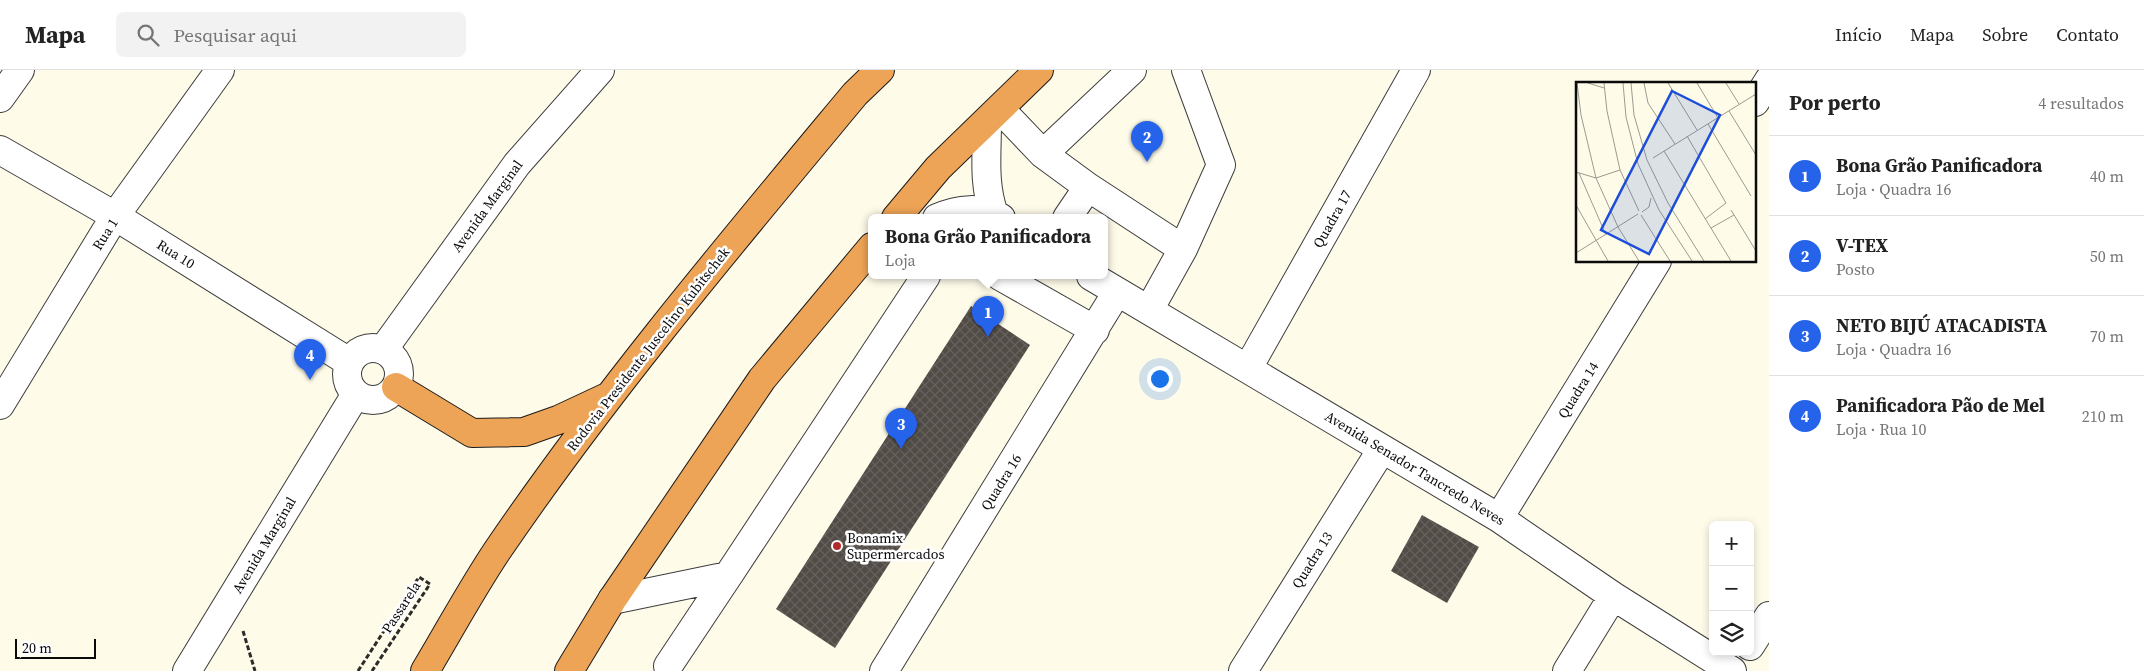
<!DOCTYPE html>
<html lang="pt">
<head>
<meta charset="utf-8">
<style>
	body { margin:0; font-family:"Source Serif 4",serif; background:#f2f2f2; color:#222 }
	.controls { position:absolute; right:15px; bottom:15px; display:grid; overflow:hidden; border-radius:8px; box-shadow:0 2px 8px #0003 }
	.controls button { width:45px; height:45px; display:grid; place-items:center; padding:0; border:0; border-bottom:1px solid #e0e0e0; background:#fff; color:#222; font:25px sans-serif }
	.scale { position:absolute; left:15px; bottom:12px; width:81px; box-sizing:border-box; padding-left:5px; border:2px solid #0a0a0a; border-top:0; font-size:14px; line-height:18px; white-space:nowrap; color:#0a0a0a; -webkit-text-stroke:4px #fff; paint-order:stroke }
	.you { position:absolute; left:1159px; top:308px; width:18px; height:18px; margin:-12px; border:4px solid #fff; border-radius:50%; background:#1a73e8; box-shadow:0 0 0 8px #1a73e833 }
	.badge { display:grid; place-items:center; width:32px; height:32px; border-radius:50%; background:#2563eb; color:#fff; font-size:16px; font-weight:700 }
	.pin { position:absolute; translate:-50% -41px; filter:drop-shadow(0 1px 2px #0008) }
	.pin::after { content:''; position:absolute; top:26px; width:18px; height:15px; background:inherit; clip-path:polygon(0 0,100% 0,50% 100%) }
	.popup { position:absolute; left:868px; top:144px; width:240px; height:65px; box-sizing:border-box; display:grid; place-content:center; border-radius:8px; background:#fff; filter:drop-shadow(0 1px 4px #0005); font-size:16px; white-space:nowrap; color:#767676 }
	.popup b { font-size:19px; color:#222 }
	.popup::after { content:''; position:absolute; left:50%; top:100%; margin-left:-10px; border:10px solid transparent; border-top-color:#fff }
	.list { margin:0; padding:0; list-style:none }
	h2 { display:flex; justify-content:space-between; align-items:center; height:65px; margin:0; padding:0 20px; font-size:21px }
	h2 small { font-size:16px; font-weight:400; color:#767676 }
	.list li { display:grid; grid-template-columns:32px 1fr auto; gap:15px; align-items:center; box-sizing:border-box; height:80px; padding:0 20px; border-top:1px solid #e0e0e0 }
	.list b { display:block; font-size:19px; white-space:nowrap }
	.list p { margin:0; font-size:16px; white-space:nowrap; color:#767676 }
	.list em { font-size:16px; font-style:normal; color:#767676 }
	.icon { flex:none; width:28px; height:28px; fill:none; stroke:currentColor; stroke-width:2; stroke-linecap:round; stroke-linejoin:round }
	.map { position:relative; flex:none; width:1769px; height:601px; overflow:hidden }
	header { display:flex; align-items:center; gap:30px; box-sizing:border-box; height:70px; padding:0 25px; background:#fff; border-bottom:1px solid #e0e0e0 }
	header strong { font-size:24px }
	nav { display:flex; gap:28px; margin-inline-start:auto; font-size:18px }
	.search { width:350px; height:45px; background:#f2f2f2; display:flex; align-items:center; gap:12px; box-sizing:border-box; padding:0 18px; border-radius:8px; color:#767676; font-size:19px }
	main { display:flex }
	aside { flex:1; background:#fff }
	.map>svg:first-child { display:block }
</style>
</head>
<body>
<header>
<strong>Mapa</strong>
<div class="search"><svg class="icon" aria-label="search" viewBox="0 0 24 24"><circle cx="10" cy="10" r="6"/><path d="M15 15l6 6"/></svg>Pesquisar aqui</div>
<nav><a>Início</a><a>Mapa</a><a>Sobre</a><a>Contato</a></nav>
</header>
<main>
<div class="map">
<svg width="1769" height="601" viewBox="0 0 1769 601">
	<defs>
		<pattern id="building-cross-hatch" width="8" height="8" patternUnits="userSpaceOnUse" patternTransform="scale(1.25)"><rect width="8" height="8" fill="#524c47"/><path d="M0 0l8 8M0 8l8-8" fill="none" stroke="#66615d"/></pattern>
	</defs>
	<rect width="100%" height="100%" fill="#fefbe9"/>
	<path fill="url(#building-cross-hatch)" d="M971 236 1030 275 835 578 776 539Z
		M1422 445 1479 477 1447 533 1391 501Z"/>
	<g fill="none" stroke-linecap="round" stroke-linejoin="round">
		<g stroke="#3d3d3d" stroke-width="30">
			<path id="minor" d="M0 28 20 0
				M1755 32 1769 10
				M1000 39 1043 84 1088 117
				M987 53C987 84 983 114 994 144
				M0 80 115 146 349 292
				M1043 84 1132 0
				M937 148C958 139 982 136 1001 148
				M1067 148 1088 117 1183 179 1149 240
				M1183 179 1221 95 1186 0
				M1000 206 1095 260
				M1091 206 1499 448 1613 526 1732 601
				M347 304a26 26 0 1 1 52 0a26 26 0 1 1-52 0Z
				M383 280 517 94 600 0
				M1248 298 1416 0
				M0 335 115 146 220 0
				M1499 448 1657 191
				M612 530 728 506 926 206
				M1750 576 1769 546
				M668 596 728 506
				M187 601 356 324
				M884 601 1117 222
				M1243 601 1382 379
				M1567 601 1613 526"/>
		</g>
		<g stroke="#1b1b1b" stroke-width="30">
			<path id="highway" d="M896 148 938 98 1039 0
				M396 317 472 363 524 362 558 350 605 328
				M425 601C449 561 471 520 497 481 606 321 731 173 855 24L880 0
				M569 601 612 530 762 309 872 177"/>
		</g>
		<path stroke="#2c2c2c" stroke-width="3" stroke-dasharray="5 2.5" stroke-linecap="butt" d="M243 561 255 601
			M358 601 419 507 430 514 372 601"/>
		<use href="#minor" stroke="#fff" stroke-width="28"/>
		<use href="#highway" stroke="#eea457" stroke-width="28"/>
	</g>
	<circle fill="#b32a2a" stroke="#fff" stroke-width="2" cx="837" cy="476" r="5"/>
	<g text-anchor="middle" stroke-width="5" stroke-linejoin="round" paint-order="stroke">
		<g font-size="14" fill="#0a0a0a" stroke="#fff">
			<text transform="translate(487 136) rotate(-54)" y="5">Avenida Marginal</text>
			<text transform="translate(1332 149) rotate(-61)" y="5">Quadra 17</text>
			<text transform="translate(105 164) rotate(-58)" y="5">Rua 1</text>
			<text transform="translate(176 184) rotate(32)" y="5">Rua 10</text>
			<text transform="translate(648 279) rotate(-52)" y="5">Rodovia Presidente Juscelino Kubitschek</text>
			<text transform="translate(1578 320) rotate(-58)" y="5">Quadra 14</text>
			<text transform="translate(1415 398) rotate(31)" y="5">Avenida Senador Tancredo Neves</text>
			<text transform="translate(1001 412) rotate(-58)" y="5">Quadra 16</text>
			<text transform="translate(264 475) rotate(-59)" y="5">Avenida Marginal</text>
			<text transform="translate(1312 490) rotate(-58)" y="5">Quadra 13</text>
			<text transform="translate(401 537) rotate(-57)" y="5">Passarela</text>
		</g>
		<g font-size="14" fill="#0a0a0a" stroke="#fff" text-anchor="start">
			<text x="847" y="473">Bonamix<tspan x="847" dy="16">Supermercados</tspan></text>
		</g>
	</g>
	<g transform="translate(1576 12)">
		<rect width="180" height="180" fill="#fefbe9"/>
		<path fill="none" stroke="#9c9b90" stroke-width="1" d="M1 1 5 33 20 96 42 145 63 179M12 1 28 6M28 1 31 29 44 88 63 129M47 1 50 35 62 82 83 128 116 179M55 1 58 33 71 78 92 121 128 179M68 1 72 21 99 62M92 1 121 48M121 1 142 36M150 1 163 22M153 29 180 73M132 42 175 114M111 54 150 121 129 137M88 69 155 179M77 76 180 12M0 90 20 96 44 88M3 91 30 153M0 123 32 179M155 128 180 169M66 130 73 125 75 116M65 133 94 179M135 146 158 133M0 171 62 132"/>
		<path fill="#1d4ed8" fill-opacity="0.15" stroke="#1d4ed8" stroke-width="2.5" d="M96 9 144 33 73 172 25 148Z"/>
		<rect width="180" height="180" fill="none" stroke="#0a0a0a" stroke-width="2.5"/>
	</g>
</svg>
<div class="controls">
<button>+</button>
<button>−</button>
<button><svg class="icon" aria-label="layers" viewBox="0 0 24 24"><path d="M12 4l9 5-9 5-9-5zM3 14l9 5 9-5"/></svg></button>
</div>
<div class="scale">20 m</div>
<div class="you"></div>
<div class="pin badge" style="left:988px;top:267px">1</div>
<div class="popup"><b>Bona Grão Panificadora</b>Loja</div>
<div class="pin badge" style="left:1147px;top:92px">2</div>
<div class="pin badge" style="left:901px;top:379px">3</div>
<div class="pin badge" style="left:310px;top:310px">4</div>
</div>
<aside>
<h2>Por perto<small>4 resultados</small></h2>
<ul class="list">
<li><span class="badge">1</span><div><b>Bona Grão Panificadora</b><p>Loja · Quadra 16</p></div><em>40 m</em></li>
<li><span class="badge">2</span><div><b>V-TEX</b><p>Posto</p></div><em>50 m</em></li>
<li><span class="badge">3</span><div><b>NETO BIJÚ ATACADISTA</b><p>Loja · Quadra 16</p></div><em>70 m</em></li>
<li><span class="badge">4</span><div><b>Panificadora Pão de Mel</b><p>Loja · Rua 10</p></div><em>210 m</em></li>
</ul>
</aside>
</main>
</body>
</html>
